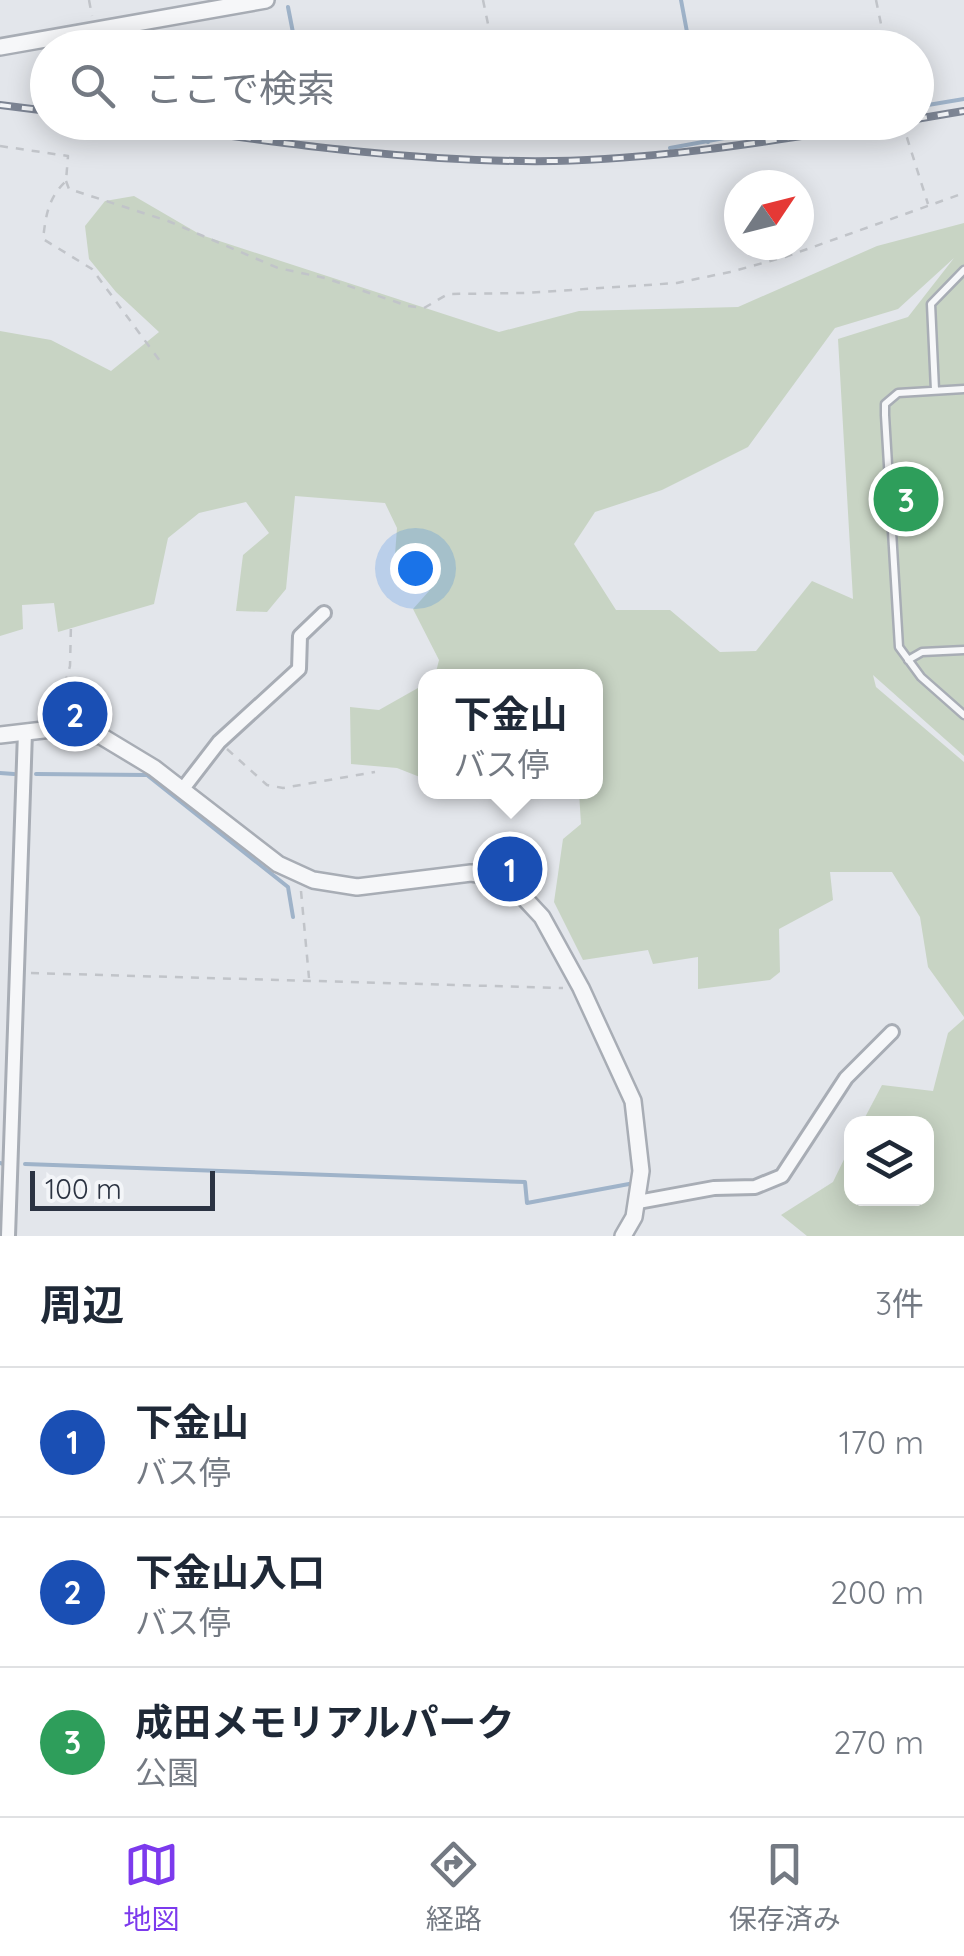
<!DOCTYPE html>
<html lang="ja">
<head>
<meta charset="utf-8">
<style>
	body { margin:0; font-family:Quicksand,"Noto Sans JP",sans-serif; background:#f2f2f3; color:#1f2937 }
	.controls { position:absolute; right:30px; bottom:30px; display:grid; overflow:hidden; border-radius:20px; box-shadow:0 5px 25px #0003 }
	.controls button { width:90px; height:90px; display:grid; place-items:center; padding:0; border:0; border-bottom:2px solid #e0e1e3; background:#fff; color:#1f2937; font:50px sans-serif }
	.compass { position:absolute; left:724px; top:170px; width:90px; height:90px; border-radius:50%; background:#fff; box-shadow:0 5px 25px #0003; rotate:55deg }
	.scale { position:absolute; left:30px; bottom:25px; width:185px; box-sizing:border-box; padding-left:10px; border:5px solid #2b3342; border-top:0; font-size:28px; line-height:35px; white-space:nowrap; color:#2b3342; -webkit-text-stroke:8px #f3f5f8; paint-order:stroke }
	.you { position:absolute; left:415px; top:568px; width:35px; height:35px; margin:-25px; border:8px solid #fff; border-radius:50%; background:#1a73e8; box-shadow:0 0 0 15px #1a73e833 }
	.badge { display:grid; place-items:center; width:65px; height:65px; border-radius:50%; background:#7c3aed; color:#fff; font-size:32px; font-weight:700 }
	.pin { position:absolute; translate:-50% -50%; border:5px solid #fff; box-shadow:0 2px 10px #0006 }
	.popup { position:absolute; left:418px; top:669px; width:185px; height:130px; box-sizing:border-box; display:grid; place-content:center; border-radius:20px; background:#fff; filter:drop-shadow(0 2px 8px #0005); font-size:32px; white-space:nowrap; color:#747a83 }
	.popup b { font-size:38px; color:#1f2937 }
	.popup::after { content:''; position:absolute; left:50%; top:100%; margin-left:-20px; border:20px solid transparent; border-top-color:#fff }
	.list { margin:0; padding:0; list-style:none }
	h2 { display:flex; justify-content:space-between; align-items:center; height:130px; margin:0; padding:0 40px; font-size:42px }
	h2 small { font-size:32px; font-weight:400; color:#747a83 }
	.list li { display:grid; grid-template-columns:65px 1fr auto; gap:30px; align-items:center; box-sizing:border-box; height:150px; padding:0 40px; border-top:2px solid #e0e1e3 }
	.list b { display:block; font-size:38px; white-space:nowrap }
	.list p { margin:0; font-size:32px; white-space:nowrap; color:#747a83 }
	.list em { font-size:32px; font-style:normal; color:#747a83 }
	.icon { flex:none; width:55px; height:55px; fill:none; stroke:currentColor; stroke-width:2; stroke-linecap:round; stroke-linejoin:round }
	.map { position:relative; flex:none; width:964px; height:1236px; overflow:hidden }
	.search { position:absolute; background:#fff; box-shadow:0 5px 25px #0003; left:30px; right:30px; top:30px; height:110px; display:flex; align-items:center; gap:25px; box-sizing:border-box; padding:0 35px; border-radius:55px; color:#747a83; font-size:38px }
	.sheet { height:580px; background:#fff }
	nav { display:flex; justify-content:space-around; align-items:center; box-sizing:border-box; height:140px; border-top:2px solid #e0e1e3; background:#fff; font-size:28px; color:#747a83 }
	nav a { display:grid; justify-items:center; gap:5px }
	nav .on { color:#7c3aed }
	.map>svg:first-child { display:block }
</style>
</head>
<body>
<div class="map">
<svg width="964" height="1236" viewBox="0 0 964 1236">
	<rect width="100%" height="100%" fill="#e3e6eb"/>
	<path fill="#c8d4c4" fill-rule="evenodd" d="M134 196 201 235 499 332 579 311 738 307 877 246 964 223V756L873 675 876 687 964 762V1017L928 967 920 917 892 872H830L833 900 779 929 780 972 770 980 698 989V957L653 964 648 950 583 960 554 902 563 839 581 824 579 792H595V676H435L439 660 413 609 429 591 395 555 397 528 385 503 295 496 286 589 267 612 236 611 243 555 269 533 246 502 199 513 168 538 154 604 58 632 54 603 22 605 23 629 0 636V331L51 340 111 371 159 332 116 292 89 259 85 226 105 201ZM954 258 908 317 838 339 853 599 812 581 756 651 720 652 670 610H616L574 544 595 512 662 490 748 447 835 328 898 309Z
		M425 684V779L397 768 351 764 350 707 379 710Z
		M964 1019V1236H807L781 1215 833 1182 851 1145 852 1198H926V1124L862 1123 882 1085 933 1091 948 1033Z"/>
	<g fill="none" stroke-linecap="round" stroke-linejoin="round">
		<path stroke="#9fb3c9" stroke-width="4" d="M681 0 690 48
			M288 7 296 48
			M916 107 964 99
			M310 122 312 131
			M704 122 708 142
			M670 148 812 122
			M0 773 14 774
			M36 774 147 775 288 887 293 917
			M0 1163 3 1164
			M25 1164 525 1182 527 1203 629 1184"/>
		<g stroke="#a8adb5" stroke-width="11">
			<path id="service" d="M964 389 898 393 885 404V415L899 647 921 677 964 715
				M935 390 931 304 964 270
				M908 660 922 652 964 650"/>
		</g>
		<g stroke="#a8adb5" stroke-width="18">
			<path id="minor" d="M182 790 219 742 299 669 300 636 324 613
				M638 1202 714 1188 755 1187 782 1176 846 1078 892 1032
				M8 1236 25 732"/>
		</g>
		<g stroke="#a8adb5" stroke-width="20">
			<path id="tertiary" d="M0 47 266 0
				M0 735 52 729 101 736 154 768 278 864 313 880 357 887 471 873 497 877 515 888 542 917 581 988 633 1101 641 1171 634 1217 623 1236"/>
		</g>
		<path stroke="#c1c4c9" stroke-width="2.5" stroke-dasharray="8 8" stroke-linecap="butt" d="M89 0 92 16
			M483 0 493 48
			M876 0 886 48
			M508 122 512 139
			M902 122 928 204
			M0 146 68 156 66 181C48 198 46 215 43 239L92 269 160 361
			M66 181 69 189 168 221 278 268 325 278 408 306 424 308 448 294 525 293 677 283 730 272 785 257 964 193
			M56 715 70 666 71 624
			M227 749 267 785 283 788 375 772
			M301 891 309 978
			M31 973 563 988"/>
		<use href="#service" stroke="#f6f7f9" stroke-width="6"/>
		<use href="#minor" stroke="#f6f7f9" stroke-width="12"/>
		<use href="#tertiary" stroke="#f6f7f9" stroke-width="15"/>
		<g stroke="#7d8594" stroke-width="8">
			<path id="rail" d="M0 105 48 111
				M916 119 964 111
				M131 122C272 142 411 163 554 161 668 159 781 139 894 122"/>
		</g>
		<use href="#rail" stroke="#f3f5f8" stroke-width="4" stroke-dasharray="11" stroke-linecap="butt"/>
	</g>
</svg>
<div class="controls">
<button><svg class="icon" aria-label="layers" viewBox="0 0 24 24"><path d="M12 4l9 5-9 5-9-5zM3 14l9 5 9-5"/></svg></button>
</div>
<svg class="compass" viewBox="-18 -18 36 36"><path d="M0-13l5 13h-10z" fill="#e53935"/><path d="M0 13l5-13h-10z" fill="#747a83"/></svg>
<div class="scale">100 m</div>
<div class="you"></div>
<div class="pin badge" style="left:510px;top:869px;background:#1a4fb4">1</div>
<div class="popup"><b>下金山</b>バス停</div>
<div class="pin badge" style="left:75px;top:714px;background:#1a4fb4">2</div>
<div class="pin badge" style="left:906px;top:499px;background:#2e9e5b">3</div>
<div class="search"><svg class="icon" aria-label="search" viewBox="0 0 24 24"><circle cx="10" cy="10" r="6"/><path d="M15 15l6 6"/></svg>ここで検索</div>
</div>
<section class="sheet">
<h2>周辺<small>3件</small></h2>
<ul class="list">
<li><span class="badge" style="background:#1a4fb4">1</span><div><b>下金山</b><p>バス停</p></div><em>170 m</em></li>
<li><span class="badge" style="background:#1a4fb4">2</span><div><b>下金山入口</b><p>バス停</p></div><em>200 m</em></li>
<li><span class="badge" style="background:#2e9e5b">3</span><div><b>成田メモリアルパーク</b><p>公園</p></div><em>270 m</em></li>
</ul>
</section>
<nav>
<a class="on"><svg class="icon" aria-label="map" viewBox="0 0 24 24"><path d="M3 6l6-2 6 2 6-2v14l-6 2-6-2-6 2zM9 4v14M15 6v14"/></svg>地図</a>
<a><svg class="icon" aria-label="directions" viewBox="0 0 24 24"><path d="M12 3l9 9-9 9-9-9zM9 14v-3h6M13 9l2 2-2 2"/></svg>経路</a>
<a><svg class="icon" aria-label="saved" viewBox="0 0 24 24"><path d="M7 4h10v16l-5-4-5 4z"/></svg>保存済み</a>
</nav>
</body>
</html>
